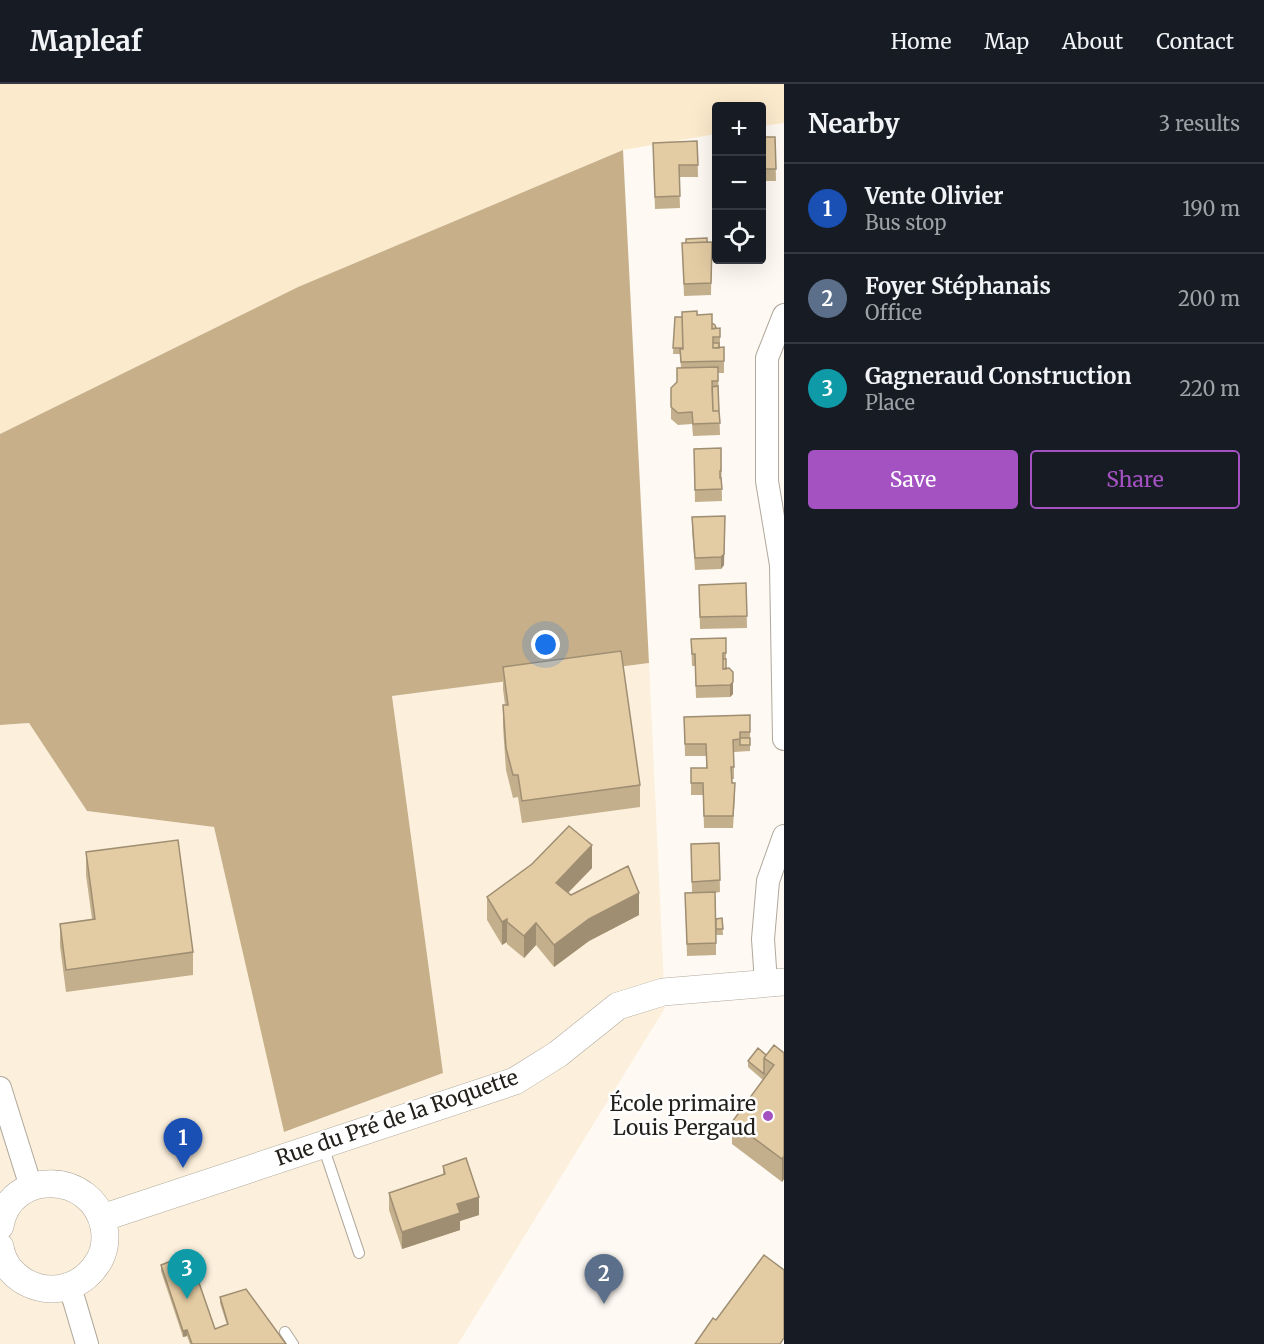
<!DOCTYPE html>
<html lang="en">
<head>
<meta charset="utf-8">
<style>
	body { margin:0; font-family:Merriweather,serif; background:#20242c; color:#f1f3f6 }
	.controls { position:absolute; right:18px; top:18px; display:grid; overflow:hidden; border-radius:6px; box-shadow:0 6px 24px #0002 }
	.controls button { width:54px; height:54px; display:grid; place-items:center; padding:0; border:0; border-bottom:2px solid #363941; background:#171b24; color:#f1f3f6; font:30px sans-serif }
	.you { position:absolute; left:546px; top:561px; width:21px; height:21px; margin:-15px; border:4px solid #fff; border-radius:50%; background:#1a73e8; box-shadow:0 0 0 9px #1a73e833 }
	.badge { display:grid; place-items:center; width:39px; height:39px; border-radius:50%; background:#a452c2; color:#fff; font-size:20px; font-weight:700 }
	.pin { position:absolute; translate:-50% -50px; filter:drop-shadow(0 2px 3px #0008) }
	.pin::after { content:''; position:absolute; top:32px; width:21px; height:18px; background:inherit; clip-path:polygon(0 0,100% 0,50% 100%) }
	.list { margin:0; padding:0; list-style:none }
	h2 { display:flex; justify-content:space-between; align-items:center; height:78px; margin:0; padding:0 24px; font-size:26px }
	h2 small { font-size:20px; font-weight:400; color:#9ea1a6 }
	.list li { display:grid; grid-template-columns:39px 1fr auto; gap:18px; align-items:center; box-sizing:border-box; height:90px; padding:0 24px; border-top:2px solid #363941 }
	.list b { display:block; font-size:22px; white-space:nowrap }
	.list p { margin:0; font-size:20px; white-space:nowrap; color:#9ea1a6 }
	.list em { font-size:20px; font-style:normal; color:#9ea1a6 }
	.actions { display:flex; gap:12px; padding:18px 24px }
	.actions a { flex:1; padding:14px 0; border:2px solid #a452c2; border-radius:6px; text-align:center; font-size:21px; color:#a452c2 }
	.actions .main { background:#a452c2; color:#fff }
	.icon { flex:none; width:33px; height:33px; fill:none; stroke:currentColor; stroke-width:2; stroke-linecap:round; stroke-linejoin:round }
	.map { position:relative; flex:none; width:784px; height:1260px; overflow:hidden }
	header { display:flex; align-items:center; gap:36px; box-sizing:border-box; height:84px; padding:0 30px; background:#171b24; border-bottom:2px solid #363941 }
	header strong { font-size:28px }
	nav { display:flex; gap:33px; margin-inline-start:auto; font-size:21px }
	main { display:flex }
	aside { flex:1; background:#171b24 }
	.map>svg:first-child { display:block }
</style>
</head>
<body>
<header>
<strong>Mapleaf</strong>
<nav><a>Home</a><a>Map</a><a>About</a><a>Contact</a></nav>
</header>
<main>
<div class="map">
<svg width="784" height="1260" viewBox="0 0 784 1260">
	<rect width="100%" height="100%" fill="#fef9f2"/>
	<path fill="#fcf0dc" d="M649 579 665 924 458 1260H0V641L29 639 87 727 214 743 285 1048 443 989 392 612Z"/>
	<path fill="#fceacc" d="M0 0H784V39L762 42V22H716V50L623 66 298 203 0 350Z"/>
	<path fill="#c7b089" d="M623 66 649 579 392 612 443 989 284 1048 214 743 87 727 29 639 0 641V350L298 203Z"/>
	<g fill="none" stroke-linecap="round" stroke-linejoin="round">
		<g stroke="#afa89c" stroke-width="12">
			<path id="service" d="M323 1062 359 1169
				M285 1248 293 1260"/>
		</g>
		<g stroke="#afa89c" stroke-width="24">
			<path id="minor" d="M784 231 767 274V397L781 481 784 655
				M766 899 763 855 768 797 784 752
				M0 1004 31 1103
				M68 1203 74 1216 87 1260"/>
		</g>
		<g stroke="#afa89c" stroke-width="28">
			<path id="tertiary" d="M102 1134 515 997 558 970 618 922 663 908 784 898
				M0 1142C10 1084 93 1087 104 1143 106 1154 105 1165 100 1175 93 1188 81 1199 66 1203 37 1211 5 1193 0 1163"/>
		</g>
		<use href="#service" stroke="#fff" stroke-width="10"/>
		<use href="#minor" stroke="#fff" stroke-width="22"/>
		<use href="#tertiary" stroke="#fff" stroke-width="27"/>
	</g>
	<path fill="#c3af8c" d="M762 53H775L776 97H762Z
		M697 57 698 93H679L680 124 655 125 653 71Z
		M712 158 711 211 684 212 682 159Z
		M697 231 712 239 716 244H720V264L724 263V289H718L720 351 693 352 692 340 678 341 671 335V304L677 298 681 284 680 270H673L675 233H682Z
		M721 364 722 417 695 418 694 365Z
		M725 432 724 481 721 485 695 486 692 445V433Z
		M746 499 747 544 700 545 699 501Z
		M726 554V585L733 610 730 613 696 614 695 582H692L691 555Z
		M503 583 640 701V723L522 739 518 713 513 714 506 686 503 643V621H505L503 605Z
		M750 631V667L734 668V695H732L735 710 733 744H704L703 711H691V684H706V672H685L684 633Z
		M719 759 720 808 715 809 716 835 722 834 723 851H716V871L687 872 685 809H692L691 760Z
		M86 768 193 868V891L66 908 60 862V840L92 835 86 791Z
		M592 784 568 809 571 811 639 831 589 857 554 883 536 861 524 874 507 860V858L502 861 487 836V813Z
		M784 969V1095L782 1098 732 1060V1038L763 996 748 983V977L766 971Z
		M443 1082 479 1131 460 1137V1146L402 1165 389 1126V1109L443 1091Z
		M161 1181 215 1245 227 1241 220 1219V1213L286 1260H190L187 1252 183 1253 161 1187Z"/>
	<path fill="#9f8e72" d="M725 432 724 481 721 485V473Z
		M733 598V610L730 613V601Z
		M592 761V784L556 821V799Z
		M639 809V831L589 857 554 883V861L589 835Z
		M507 835V858L502 861V838Z
		M536 839V861L524 874V852Z
		M784 1072V1095L782 1098V1075Z
		M479 1113V1131L460 1137V1146L402 1165V1148L457 1120Z
		M187 1246V1252L183 1253V1247Z"/>
	<path fill="#e3cba3" stroke="#9f8e72" stroke-width="1.5" d="M762 53H775L776 85H762Z
		M697 57 698 81H679L680 112 655 113 653 59Z
		M707 154V158L686 159V155Z
		M712 158 711 199 684 200 682 159Z
		M697 227V231L712 230V245L720 244V253H713V264L724 263V277L681 278 680 265H683L682 228Z
		M675 233H682L683 264H673Z
		M712 239 715 241 716 244 712 245Z
		M713 259H719V264H713Z
		M718 283V297H712L713 327H719L720 339 693 340 692 328 678 329 671 323V304L677 298V284Z
		M718 302 719 327H713L712 303Z
		M721 364V387H720V394H721L722 405 695 406 694 365Z
		M725 432 724 470 721 473 695 474 692 433Z
		M746 499 747 532 700 533 699 501Z
		M726 554V569H723V585L729 584 733 588V598L730 601 696 602 695 570H692L691 555Z
		M621 567 640 701 522 717 518 691H513L506 664 503 621H508L503 583Z
		M723 575H726V585H723Z
		M750 631V648H740V655L733 656 734 683H731L732 699H735L733 732H704L703 699H691V684H707L706 660H685L684 633Z
		M740 654H750V661H740Z
		M569 742 592 761 556 799 571 811 628 782 639 809 589 835 554 861 536 839 524 852 507 838V835L502 838 487 813 532 780Z
		M178 756 193 868 66 886 60 840 95 835 86 768Z
		M719 759 720 796 692 798 691 760Z
		M715 808 716 859 687 860 685 809Z
		M722 834 723 845H716V835Z
		M774 961 784 969V1072L782 1075 732 1038 774 981 764 974Z
		M758 964 766 971 764 974V990L748 977Z
		M466 1074 479 1113 457 1120 460 1129 402 1148 389 1109 445 1090 443 1082Z
		M189 1170 215 1245 228 1240 220 1213 246 1205 286 1260H192L187 1246 183 1247 161 1181Z
		M764 1171 784 1186V1254L780 1260H695L713 1234 716 1236Z"/>
	<circle fill="#a452c2" stroke="#fff" stroke-width="2" cx="768" cy="1032" r="6"/>
	<g text-anchor="middle" stroke-width="5" stroke-linejoin="round" paint-order="stroke">
		<g font-size="21" fill="#24211c" stroke="#fff" text-anchor="end">
			<text x="756" y="1027">École primaire<tspan x="756" dy="24">Louis Pergaud</tspan></text>
		</g>
		<g font-size="21" fill="#24211c" stroke="#fff">
			<text transform="translate(397 1034) rotate(-19)" y="7">Rue du Pré de la Roquette</text>
		</g>
	</g>
</svg>
<div class="controls">
<button>+</button>
<button>−</button>
<button><svg class="icon" aria-label="locate" viewBox="0 0 24 24"><circle cx="12" cy="12" r="6"/><path d="M12 2v4M12 18v4M2 12h4M18 12h4"/></svg></button>
</div>
<div class="you"></div>
<div class="pin badge" style="left:183px;top:1084px;background:#1a4fb4">1</div>
<div class="pin badge" style="left:604px;top:1220px;background:#5c6f8a">2</div>
<div class="pin badge" style="left:187px;top:1215px;background:#0f9aa8">3</div>
</div>
<aside>
<h2>Nearby<small>3 results</small></h2>
<ul class="list">
<li><span class="badge" style="background:#1a4fb4">1</span><div><b>Vente Olivier</b><p>Bus stop</p></div><em>190 m</em></li>
<li><span class="badge" style="background:#5c6f8a">2</span><div><b>Foyer Stéphanais</b><p>Office</p></div><em>200 m</em></li>
<li><span class="badge" style="background:#0f9aa8">3</span><div><b>Gagneraud Construction</b><p>Place</p></div><em>220 m</em></li>
</ul>
<div class="actions"><a class="main">Save</a><a>Share</a></div>
</aside>
</main>
</body>
</html>
